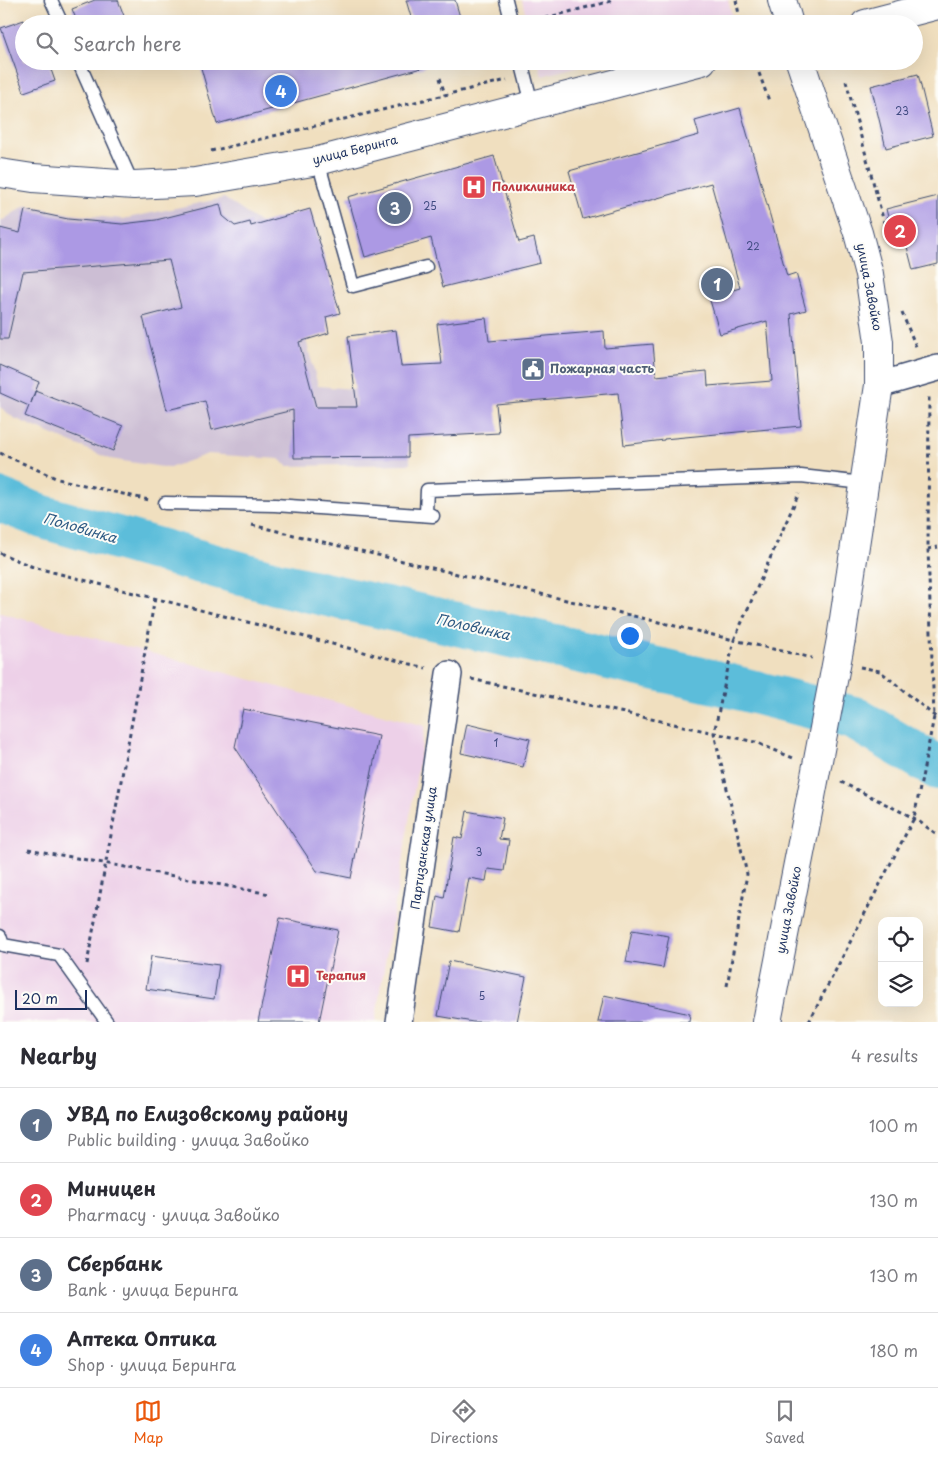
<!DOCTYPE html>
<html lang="en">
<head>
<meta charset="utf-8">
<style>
	body { margin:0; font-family:"Playpen Sans",sans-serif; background:#f2f2f3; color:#2b2b33 }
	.controls { position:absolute; right:15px; bottom:15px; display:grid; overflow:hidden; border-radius:10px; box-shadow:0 5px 20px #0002 }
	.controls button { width:45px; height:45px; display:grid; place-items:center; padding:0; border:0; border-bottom:1px solid #e1e1e2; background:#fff; color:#2b2b33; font:25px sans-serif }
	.scale { position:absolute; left:15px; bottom:12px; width:72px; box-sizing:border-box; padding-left:5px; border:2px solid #1b2f5e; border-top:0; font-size:14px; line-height:18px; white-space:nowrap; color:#1b2f5e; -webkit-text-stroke:4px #fdfcf7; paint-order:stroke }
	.you { position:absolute; left:629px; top:635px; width:18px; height:18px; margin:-12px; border:4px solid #fff; border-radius:50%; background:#1a73e8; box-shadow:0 0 0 8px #1a73e833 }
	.badge { display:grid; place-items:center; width:32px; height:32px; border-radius:50%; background:#ea580c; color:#fff; font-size:16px; font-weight:700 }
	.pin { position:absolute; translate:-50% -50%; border:2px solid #fff; box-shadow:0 1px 5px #0006 }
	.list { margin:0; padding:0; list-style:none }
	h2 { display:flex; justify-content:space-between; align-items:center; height:65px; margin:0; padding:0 20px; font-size:21px }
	h2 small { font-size:16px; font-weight:400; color:#7c7c81 }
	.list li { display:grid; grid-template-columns:32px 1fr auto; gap:15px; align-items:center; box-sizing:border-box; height:75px; padding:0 20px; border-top:1px solid #e1e1e2 }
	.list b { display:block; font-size:19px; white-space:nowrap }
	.list p { margin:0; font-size:16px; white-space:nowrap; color:#7c7c81 }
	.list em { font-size:16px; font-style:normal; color:#7c7c81 }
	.icon { flex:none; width:28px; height:28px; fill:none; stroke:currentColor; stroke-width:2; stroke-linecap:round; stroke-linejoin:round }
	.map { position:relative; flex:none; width:938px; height:1022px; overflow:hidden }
	.search { position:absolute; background:#fff; box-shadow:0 5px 20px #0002; left:15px; right:15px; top:15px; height:55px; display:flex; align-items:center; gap:12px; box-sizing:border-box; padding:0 18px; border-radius:28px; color:#7c7c81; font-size:19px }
	.sheet { height:365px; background:#fff }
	nav { display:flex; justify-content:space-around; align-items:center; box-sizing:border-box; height:70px; border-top:1px solid #e1e1e2; background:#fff; font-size:14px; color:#7c7c81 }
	nav a { display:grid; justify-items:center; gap:2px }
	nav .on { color:#ea580c }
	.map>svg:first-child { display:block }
</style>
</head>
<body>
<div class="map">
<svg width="938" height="1022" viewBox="0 0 938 1022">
	<rect width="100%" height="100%" fill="#fdfcf7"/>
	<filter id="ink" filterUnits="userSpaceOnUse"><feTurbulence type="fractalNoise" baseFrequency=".02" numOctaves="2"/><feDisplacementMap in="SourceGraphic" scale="10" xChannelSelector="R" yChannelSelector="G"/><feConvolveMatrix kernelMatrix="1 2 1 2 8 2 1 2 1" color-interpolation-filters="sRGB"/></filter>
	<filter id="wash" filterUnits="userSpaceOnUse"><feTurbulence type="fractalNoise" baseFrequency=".0096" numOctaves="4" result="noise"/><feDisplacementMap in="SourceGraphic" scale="20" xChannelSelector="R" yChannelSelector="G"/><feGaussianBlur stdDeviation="1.12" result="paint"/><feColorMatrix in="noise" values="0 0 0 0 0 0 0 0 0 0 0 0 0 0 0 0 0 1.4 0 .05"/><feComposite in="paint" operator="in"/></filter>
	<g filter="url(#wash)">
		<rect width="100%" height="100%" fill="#f0dfbf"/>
		<path fill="#edd0e8" d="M522 0H728L734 24H528Z
			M538 61H599L542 76Z
			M0 613 425 726 375 1022H0Z"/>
		<path fill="#ccbed4" d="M224 198 279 236 318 386 409 394 410 464 287 466 279 459 208 454 169 468 110 459 14 418 0 407V222L26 205 71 214 123 219Z"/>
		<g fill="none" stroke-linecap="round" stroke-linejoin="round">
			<path stroke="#5cbdda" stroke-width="44" d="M0 500 43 517 275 583 715 682 854 718 938 768"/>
		</g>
		<g id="blocks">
			<path fill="#ac99e4" d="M95 0H118L127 24H78L72 9Z
				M406 0H455L462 24H413Z
				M24 20V61H48L55 81 24 92 1 28Z
				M199 61H424L425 67 217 124Z
				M918 74 933 136 886 148 871 86Z
				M740 108 787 276 796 273 806 310 791 314 801 426 664 439V440L624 445 618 393 496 404 499 433 408 438V457L294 458 293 410 212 430 205 401 167 410 143 317 181 307 169 260 23 272 8 339H0V228L20 233 25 210 68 219 122 224 156 220 220 204 223 216 235 226 250 222 251 226 310 209 340 313 326 317 329 333 299 342 316 407H357L348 336 396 330 401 366 442 364 437 324 486 318 489 341 604 331 605 348 653 344 656 376 707 371 708 386 772 381 767 321 720 334 709 297 740 288 711 183 583 219 569 171 699 135 695 121Z
				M494 156 519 242 534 238 540 263 443 287 431 238 365 257 348 197Z
				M938 196V264L913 270 905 239 894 241 886 209Z
				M0 365 39 382 31 403 35 391 123 426 113 451 25 416 29 406 0 393Z
				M243 709 379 736 351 878 317 871 235 747Z
				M467 724 530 739 523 767 461 753Z
				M467 811 503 818 499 839 509 840 504 871 488 869 486 881 469 878 459 932 432 927 437 896 444 898 454 837 462 839Z
				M280 918 338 930 319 1022H258Z
				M632 930 669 936 663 968 626 962Z
				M151 956 219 965 214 999 146 989Z
				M449 961 526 977 517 1022H473L438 1016Z
				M604 995 690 1014 689 1022H598Z"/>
		</g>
	</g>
	<g filter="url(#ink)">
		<use href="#blocks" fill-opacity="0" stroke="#3b496d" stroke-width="1"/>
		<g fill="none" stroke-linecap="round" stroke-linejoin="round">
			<g stroke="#3b496d" stroke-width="15">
				<path id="service" d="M51 0 62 24
					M506 0 512 24
					M78 61 133 185
					M521 61 532 104
					M318 161 353 286 426 267
					M165 503 275 505 433 516 426 512 427 490 801 476 863 483
					M0 936 3 945 59 955 107 1022"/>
			</g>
			<g stroke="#3b496d" stroke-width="28">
				<path id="minor" d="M879 385 938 368
					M399 1022 449 674"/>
			</g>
			<g stroke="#3b496d" stroke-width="30">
				<path id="tertiary" d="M865 24 938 5
					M0 173 33 178 134 185 195 182 318 161 702 61"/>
			</g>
			<g stroke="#3b496d" stroke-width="30">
				<path id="secondary" d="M782 0 789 24
					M800 61 858 233 869 274 879 342V385L841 639
					M767 1022 811 797"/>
			</g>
			<path stroke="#3b496d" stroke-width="3" stroke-dasharray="4 4" stroke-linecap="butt" d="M736 0 739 14
				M530 22 615 0
				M759 73 769 101
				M440 78 445 95
				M846 81 885 226
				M211 151 507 80
				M902 313 917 349
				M0 453 58 479 149 500
				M252 525 734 640 799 493
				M928 549 938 547
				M0 553 33 567 426 668
				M860 667 880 671 938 719
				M471 679 755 742 793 758
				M841 782 914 818 938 835
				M28 849 270 894
				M87 964 155 598
				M727 986 747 874 714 733 734 640 812 658
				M809 1022 914 818 934 717 928 549 929 396"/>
			<use href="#service" stroke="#fff" stroke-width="12"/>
			<use href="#minor" stroke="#fff" stroke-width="25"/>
			<use href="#tertiary" stroke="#fff" stroke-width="28"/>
			<use href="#secondary" stroke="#fff" stroke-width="28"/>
			<g stroke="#3b496d" stroke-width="30" stroke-linecap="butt">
				<path id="secondary-bridge" d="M811 797 841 639"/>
			</g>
			<use href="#secondary-bridge" stroke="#fff" stroke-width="28"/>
		</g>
	</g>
	<defs>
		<g id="hospital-square" transform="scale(1.25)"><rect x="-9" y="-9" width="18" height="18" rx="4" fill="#e0444e" stroke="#fdfcf7"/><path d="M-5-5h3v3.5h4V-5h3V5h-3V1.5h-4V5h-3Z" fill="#fff"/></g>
		<g id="civic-square" transform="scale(1.25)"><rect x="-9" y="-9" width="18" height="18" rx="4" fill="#5c6f8a" stroke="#fdfcf7"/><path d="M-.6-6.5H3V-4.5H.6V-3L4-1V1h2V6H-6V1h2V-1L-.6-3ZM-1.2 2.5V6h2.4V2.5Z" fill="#fff"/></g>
	</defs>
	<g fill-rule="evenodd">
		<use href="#hospital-square" x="474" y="187"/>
		<use href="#civic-square" x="533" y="369"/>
		<use href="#hospital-square" x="298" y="976"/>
	</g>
	<g text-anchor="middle" stroke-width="4" stroke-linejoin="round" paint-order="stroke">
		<g font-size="10" fill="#3f4a80">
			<text x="902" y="115">23</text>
			<text x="430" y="210">25</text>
			<text x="753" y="250">22</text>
			<text x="496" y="747">1</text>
			<text x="479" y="856">3</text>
			<text x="482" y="1000">5</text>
		</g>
		<g font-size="12" fill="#1b2f5e" stroke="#fdfcf7">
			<text transform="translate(355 150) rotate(-14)" y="4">улица Беринга</text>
			<text transform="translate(869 287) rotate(79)" y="4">улица Завойко</text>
			<text transform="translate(424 848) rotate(-82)" y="4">Партизанская улица</text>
			<text transform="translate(789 910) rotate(-79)" y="4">улица Завойко</text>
		</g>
		<g font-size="12" font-weight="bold" fill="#be3a42" stroke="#fdfcf7" text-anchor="start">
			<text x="492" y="191">Поликлиника</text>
			<text x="316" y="980">Терапия</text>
		</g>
		<g font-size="12" font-weight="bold" fill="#4e5e75" stroke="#fdfcf7" text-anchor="start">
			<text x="550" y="373">Пожарная часть</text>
		</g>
		<g font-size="14" font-style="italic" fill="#2e5a83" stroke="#fdfcf7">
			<text transform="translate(80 528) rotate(16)" y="5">Половинка</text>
			<text transform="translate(473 627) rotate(13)" y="5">Половинка</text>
		</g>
	</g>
</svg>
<div class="controls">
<button><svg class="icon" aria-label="locate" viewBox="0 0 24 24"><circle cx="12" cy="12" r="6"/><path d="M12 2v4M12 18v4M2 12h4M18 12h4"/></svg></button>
<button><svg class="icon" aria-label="layers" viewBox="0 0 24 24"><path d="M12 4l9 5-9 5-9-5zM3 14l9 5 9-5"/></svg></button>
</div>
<div class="scale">20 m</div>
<div class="you"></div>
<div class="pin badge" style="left:717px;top:284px;background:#5c6f8a">1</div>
<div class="pin badge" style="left:900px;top:231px;background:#e0444e">2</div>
<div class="pin badge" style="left:395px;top:208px;background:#5c6f8a">3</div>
<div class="pin badge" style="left:281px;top:91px;background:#3f7fe0">4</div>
<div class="search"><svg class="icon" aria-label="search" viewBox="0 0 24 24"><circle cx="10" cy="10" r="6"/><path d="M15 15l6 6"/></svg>Search here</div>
</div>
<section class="sheet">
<h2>Nearby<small>4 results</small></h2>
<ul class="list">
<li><span class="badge" style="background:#5c6f8a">1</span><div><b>УВД по Елизовскому району</b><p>Public building · улица Завойко</p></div><em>100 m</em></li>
<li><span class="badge" style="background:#e0444e">2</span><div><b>Миницен</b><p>Pharmacy · улица Завойко</p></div><em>130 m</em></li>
<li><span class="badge" style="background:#5c6f8a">3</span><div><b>Сбербанк</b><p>Bank · улица Беринга</p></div><em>130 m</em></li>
<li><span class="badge" style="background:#3f7fe0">4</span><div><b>Аптека Оптика</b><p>Shop · улица Беринга</p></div><em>180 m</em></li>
</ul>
</section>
<nav>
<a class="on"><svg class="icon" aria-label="map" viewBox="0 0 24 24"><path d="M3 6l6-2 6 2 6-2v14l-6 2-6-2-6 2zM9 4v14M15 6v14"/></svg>Map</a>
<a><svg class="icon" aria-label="directions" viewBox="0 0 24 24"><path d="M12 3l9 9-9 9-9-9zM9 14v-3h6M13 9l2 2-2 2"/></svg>Directions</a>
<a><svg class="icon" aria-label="saved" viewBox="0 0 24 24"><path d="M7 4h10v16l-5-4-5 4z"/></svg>Saved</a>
</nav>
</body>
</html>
